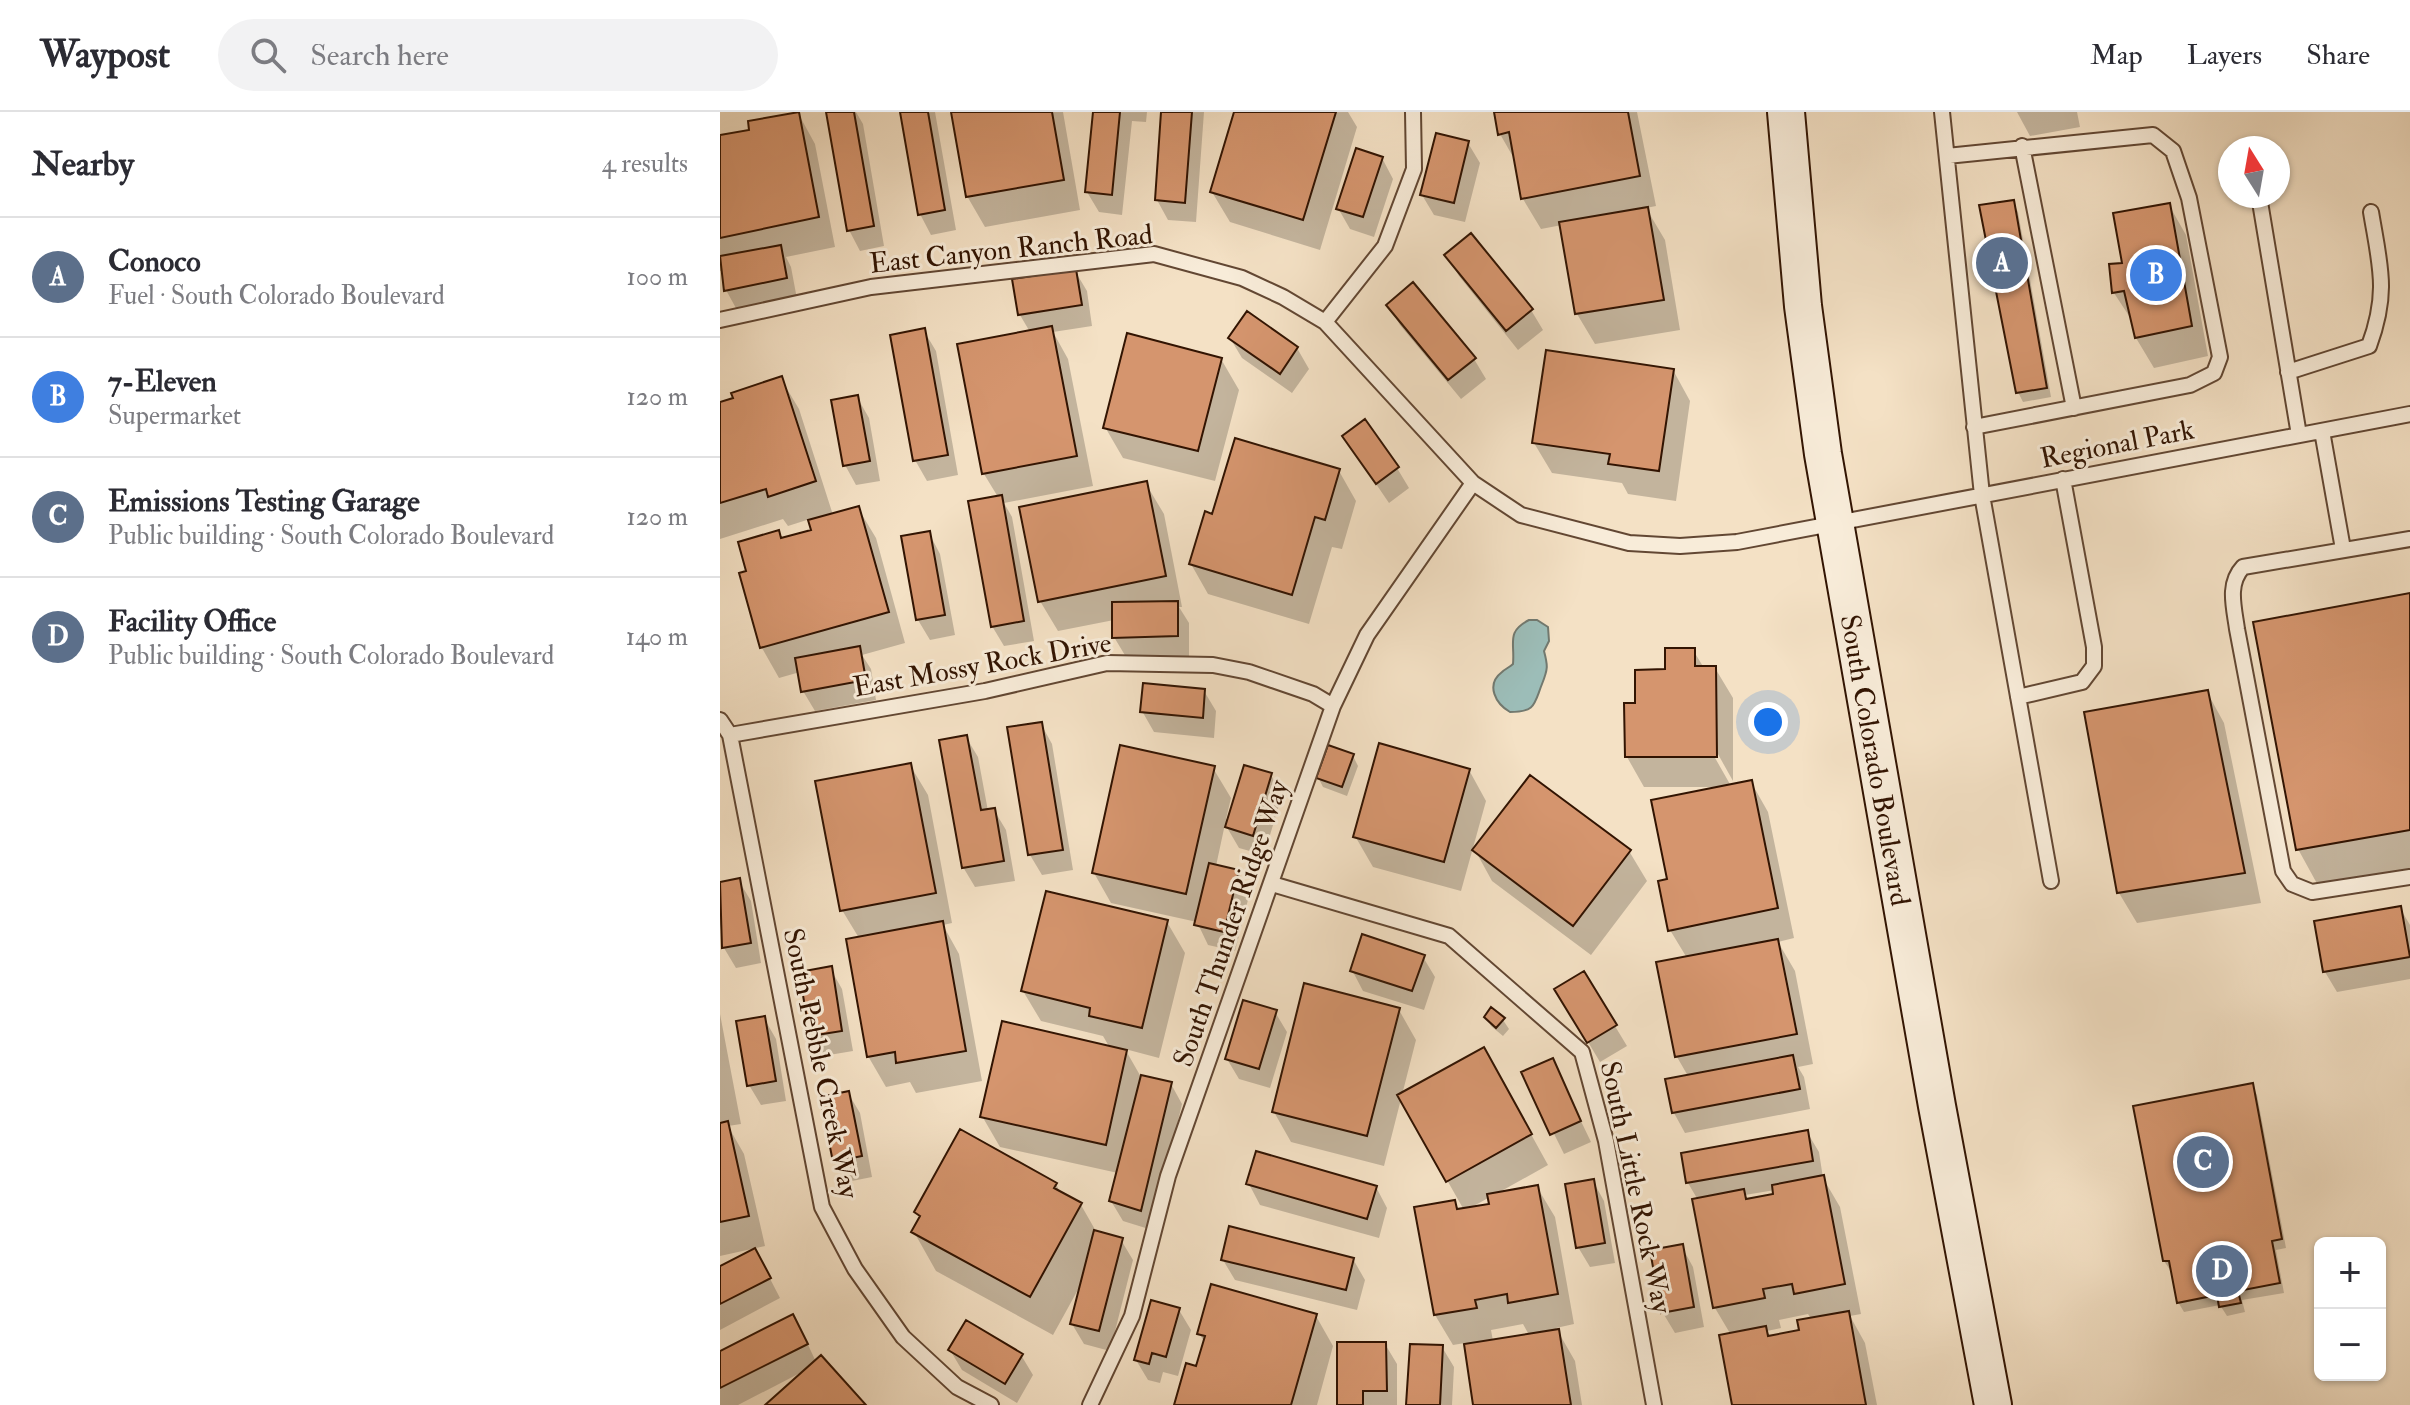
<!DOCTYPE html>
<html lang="en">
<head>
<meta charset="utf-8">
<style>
	body { margin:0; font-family:"IM FELL Double Pica",serif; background:#f2f2f3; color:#2b2b33 }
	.controls { position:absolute; right:24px; bottom:24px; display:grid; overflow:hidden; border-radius:12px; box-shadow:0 2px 6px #0004 }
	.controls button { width:72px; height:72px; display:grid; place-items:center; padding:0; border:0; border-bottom:2px solid #e1e1e2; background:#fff; color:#2b2b33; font:40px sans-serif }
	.compass { position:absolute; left:1498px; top:24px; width:72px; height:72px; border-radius:50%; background:#fff; box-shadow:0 2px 6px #0004; rotate:349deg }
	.you { position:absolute; left:1048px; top:610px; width:28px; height:28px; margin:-20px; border:6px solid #fff; border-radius:50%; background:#1a73e8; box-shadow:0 0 0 12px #1a73e833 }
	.badge { display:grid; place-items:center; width:52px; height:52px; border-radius:50%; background:#0f766e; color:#fff; font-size:26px; font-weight:700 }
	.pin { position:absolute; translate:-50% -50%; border:4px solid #fff; box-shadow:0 2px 8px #0006 }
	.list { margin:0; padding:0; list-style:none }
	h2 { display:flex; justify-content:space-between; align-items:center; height:104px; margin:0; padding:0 32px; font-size:34px }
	h2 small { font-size:26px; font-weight:400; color:#7c7c81 }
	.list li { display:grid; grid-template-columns:52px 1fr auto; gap:24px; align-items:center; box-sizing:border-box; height:120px; padding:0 32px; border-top:2px solid #e1e1e2 }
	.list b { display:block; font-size:30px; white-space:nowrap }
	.list p { margin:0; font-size:26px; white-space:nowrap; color:#7c7c81 }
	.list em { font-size:26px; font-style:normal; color:#7c7c81 }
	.icon { flex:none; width:44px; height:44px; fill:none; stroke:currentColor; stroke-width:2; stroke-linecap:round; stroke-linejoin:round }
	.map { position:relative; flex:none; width:1690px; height:1293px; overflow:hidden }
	header { display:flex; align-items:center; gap:48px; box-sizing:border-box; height:112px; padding:0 40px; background:#fff; border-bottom:2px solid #e1e1e2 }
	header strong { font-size:38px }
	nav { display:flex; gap:44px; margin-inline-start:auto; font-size:28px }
	.search { width:560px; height:72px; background:#f2f2f3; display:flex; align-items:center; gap:20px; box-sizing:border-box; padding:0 28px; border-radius:44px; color:#7c7c81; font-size:30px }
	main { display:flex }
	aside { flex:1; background:#fff }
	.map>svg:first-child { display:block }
</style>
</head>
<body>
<header>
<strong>Waypost</strong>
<div class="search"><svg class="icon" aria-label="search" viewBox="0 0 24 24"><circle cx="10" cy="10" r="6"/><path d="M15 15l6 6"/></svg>Search here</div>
<nav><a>Map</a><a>Layers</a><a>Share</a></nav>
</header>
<main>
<aside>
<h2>Nearby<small>4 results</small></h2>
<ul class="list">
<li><span class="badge" style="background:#5c6f8a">A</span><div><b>Conoco</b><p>Fuel · South Colorado Boulevard</p></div><em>100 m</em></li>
<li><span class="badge" style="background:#3f7fe0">B</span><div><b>7-Eleven</b><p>Supermarket</p></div><em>120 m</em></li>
<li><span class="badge" style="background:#5c6f8a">C</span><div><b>Emissions Testing Garage</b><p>Public building · South Colorado Boulevard</p></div><em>120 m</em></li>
<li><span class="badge" style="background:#5c6f8a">D</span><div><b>Facility Office</b><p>Public building · South Colorado Boulevard</p></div><em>140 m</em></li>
</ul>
</aside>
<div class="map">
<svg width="1690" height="1293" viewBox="0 0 1690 1293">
	<rect width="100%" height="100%" fill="#f4e1c5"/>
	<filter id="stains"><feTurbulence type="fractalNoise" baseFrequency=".0025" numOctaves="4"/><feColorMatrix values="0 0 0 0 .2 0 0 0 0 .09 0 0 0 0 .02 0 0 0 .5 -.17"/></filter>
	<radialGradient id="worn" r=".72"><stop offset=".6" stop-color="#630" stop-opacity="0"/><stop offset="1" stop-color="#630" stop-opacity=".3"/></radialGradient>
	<path fill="#9cbdb8" stroke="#72796f" stroke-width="2" d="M809 508H817L828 515 829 529 824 539C828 554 828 557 822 572 814 592 816 600 790 600 776 592 765 573 782 560 785 557 790 555 793 552 795 530 786 520 809 508Z"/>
	<path fill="#0003" fill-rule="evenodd" d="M108 0H136L143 12 164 134 140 139 129 118Z
		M182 0H215L236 118 211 123 200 102Z
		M233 0H343L360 98 265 115 247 84Z
		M375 0H427L426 10 412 9 402 103 379 100 367 80Z
		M443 0H484L476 110 448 108 437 88Z
		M516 0H628L637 15 600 138 510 110 492 80Z
		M776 0H917L936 94 926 96 945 128 960 218 875 232 857 202 842 113 821 117 803 87 796 50 780 22Z
		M1297 0H1357L1360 15 1310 24Z
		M78 1 95 32 115 135 66 145 71 155 77 187 17 198 6 178 2 159H0V25L31 20Z
		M748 31 760 51 745 110 714 103 702 83Z
		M662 46 673 67 654 125 630 117 618 96Z
		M1293 90 1298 100 1331 285 1303 290 1298 280Z
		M1449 93 1466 123 1488 244 1434 256 1416 226 1413 210 1394 181 1404 153Z
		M727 144 811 198 823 218 798 238 739 164Z
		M355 159 367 179 372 214 333 220 348 247 373 374 284 391 292 405 314 529 284 534 272 514 278 385 264 362 310 220 300 203 295 169Z
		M668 193 754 247 766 267 741 287 680 213Z
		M204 219 216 239 238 363 207 369 195 348Z
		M510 226 577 236 589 257 572 281 522 246Z
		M501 247 519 278 495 369 403 346 385 315Z
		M953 258 970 289 956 389 908 382 902 371 832 361 814 331Z
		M61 267 79 297 113 403 138 396 156 426 185 531 142 543 151 557 156 588 95 599 83 579 80 560 59 566 42 536 21 462 29 460 58 421 63 428 94 419 90 407 68 414 63 407 0 427V292Z
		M137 285 149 306 160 369 136 373 125 353Z
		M624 325 677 356 689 376 669 391Z
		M619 359 636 389 622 437 612 435 589 512 488 482 471 452 494 404Z
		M426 372 444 402 462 495H459L469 511V544L406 545 394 525V508L338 519 320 489Z
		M209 421 220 442 235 523 210 528 198 508Z
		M1690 483V762L1600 777 1578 737Z
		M973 538 984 556H995L1013 586V669L994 635 990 637 1011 674 1031 670 1048 700 1074 826 1058 830 1075 859 1093 952 1078 955 1084 965 1090 997 965 1021 954 1001 968 964 957 945 967 846 950 818V769L998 675H924L907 645 917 593 947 559Z
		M484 579 496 599 494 626 434 620 422 599Z
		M1487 580 1504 611 1541 791 1417 811 1399 781 1366 601Z
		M321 612 332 632 353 758 322 763 310 743Z
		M246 625 258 645 268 699 274 698 286 718 295 769 255 775 243 755Z
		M633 644 638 654 627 684 603 675 598 665Z
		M190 653 208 683 232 811 223 813 239 842 262 969 196 981 190 970 166 975 148 944 139 826 122 798Z
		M493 656 511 686 506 707H509L551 663 562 683 544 743 519 736 505 712 496 754 518 760 530 780 515 839 488 833 477 810 391 791 374 761Z
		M749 658 766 689 741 779 653 755 635 724Z
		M755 738 909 739 927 769 871 843 772 769Z
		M19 769 31 789 41 851 16 856 4 836 0 812V772Z
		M1680 796 1690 813V867L1617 880 1605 860Z
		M447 810 465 841 439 946 405 937 421 965 451 972 462 992 432 1118 403 1109 391 1089 398 1061 280 1035 262 1004 390 936 383 924 321 909 303 879Z
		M703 845 715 865 704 898 643 879 632 858Z
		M110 856 122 877 133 939 103 944 92 924Z
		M863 861 907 934 880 950 837 878Z
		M679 898 696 928 682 983 781 968 828 1053 776 1082 817 1075 835 1105 854 1212 836 1216 855 1249 862 1293H755L745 1231 733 1233 715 1203 734 1090 739 1099 744 1098 681 987 664 1054 571 1030 554 1000ZM770 1085 771 1093 750 1096ZM803 1212 809 1223 773 1229 771 1218Z
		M555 900 567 920 550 976 519 967 507 947Z
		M0 902 21 1012 8 1014 24 1042 45 1134 0 1144Z
		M766 905 783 908 789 917 783 924 771 914Z
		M44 906 56 927 66 989 41 993 29 973Z
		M832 949 871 1030 844 1042 804 961Z
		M1532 973 1537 983 1566 1136 1556 1138 1564 1181 1522 1188 1525 1200 1507 1204 1500 1193 1464 1200 1458 1190 1452 1158H1450L1444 1149Z
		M128 981 140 1001 152 1065 127 1070 115 1049Z
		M1087 1020 1099 1040 1103 1066 1120 1095 1141 1202 1130 1204 1145 1231 1157 1293H1014L1011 1223 995 1196 974 1089 978 1088 968 1071ZM1055 1078 1056 1084 1028 1089 1025 1083ZM1088 1202 1092 1208 1081 1219 1051 1225 1047 1219 1061 1216 1059 1208Z
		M873 1069 884 1089 895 1151 870 1155 858 1135Z
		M336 1072 341 1082 361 1093 377 1121 401 1128 413 1148 390 1239 364 1232 352 1212 360 1174 333 1223 216 1159 194 1120 200 1107 196 1100Z
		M529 1072 656 1075 667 1096 659 1126 540 1093Z
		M962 1135 973 1155 984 1215 955 1221 943 1201Z
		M633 1147 645 1168 637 1198 515 1168 503 1148Z
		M0 1157 46 1159 60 1186 0 1218Z
		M459 1198 471 1218 458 1264 443 1260 440 1271 428 1268 416 1248Z
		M596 1204 613 1234 597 1293H456L478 1257 485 1231 479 1221Z
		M84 1224 96 1250 143 1293H48L82 1260 18 1293H0V1241Z
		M665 1232 677 1252V1293H619Z
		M722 1235 734 1255 732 1293H688Z
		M230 1238 301 1243 313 1263 297 1291 242 1258Z"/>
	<path fill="#d5956e" stroke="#321402" stroke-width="2" d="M79 0 99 105 0 126V23L29 18 28 9Z
		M106 0H134L154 114 127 119Z
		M180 0H208L225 98 198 103Z
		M231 0H332L344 68 246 85Z
		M373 0H400L392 83 365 80Z
		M441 0H472L465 91 435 88Z
		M514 0H616L583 108 490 80Z
		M774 0H908L920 64 801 87 789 20 778 23Z
		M716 21 749 29 734 91 700 83Z
		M636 36 663 45 643 105 616 97Z
		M1294 88 1327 276 1296 281 1259 93Z
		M1450 91 1472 214 1415 226 1404 179 1392 181 1389 152 1402 151 1393 101Z
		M928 95 944 188 855 202 839 110Z
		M751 121 813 197 786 219 724 143Z
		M61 133 67 166 4 179 0 144Z
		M356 157 362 193 298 203 292 167Z
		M693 170 756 246 728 268 666 193Z
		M527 199 578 235 560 262 508 226Z
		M332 214 357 344 262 362 237 232Z
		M205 216 228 343 193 349 170 223Z
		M407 221 502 246 478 339 383 316Z
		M826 238 954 257 939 359 888 352 890 342 812 331Z
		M62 264 96 369 48 385 46 377 0 391V290L13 286 11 281Z
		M138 283 150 349 123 354 111 288Z
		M645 307 679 355 656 372 622 324Z
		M515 326 620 357 605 408 595 405 572 483 469 452 485 399 492 402Z
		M427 369 446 464 318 490 299 395Z
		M282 383 304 509 271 515 248 389Z
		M139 394 169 500 40 536 19 461 26 459 18 430 59 418 61 426 91 418 88 408Z
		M210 419 225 503 196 508 181 424Z
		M1690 481V718L1576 738 1533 510Z
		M458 489V524L392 526V490Z
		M140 534 146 568 81 580 75 546Z
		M945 536H975V554H996L997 645H905L904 591H915V558L945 557Z
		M423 571 485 577 483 606 420 600Z
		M1488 578 1525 761 1397 781 1364 600Z
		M322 610 343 738 308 743 287 615Z
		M247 623 261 698 275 696 284 749 242 756 219 628Z
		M659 631 750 657 724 750 633 725Z
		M400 633 495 654 466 782 372 761Z
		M608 633 634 642 622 675 596 666Z
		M191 651 216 781 120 799 95 669Z
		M524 653 552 661 533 724 505 715Z
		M810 663 911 738 853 814 752 738Z
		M1032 668 1058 796 948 819 938 769 947 767 931 688Z
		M489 751 519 758 504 820 474 813Z
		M20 766 31 831 2 836 0 770Z
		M326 779 448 808 422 916 369 904 370 896 301 879Z
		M1681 794 1690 845 1603 860 1594 809Z
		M223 809 246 939 176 951 175 940 147 945 126 827Z
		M642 822 705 843 692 879 630 859Z
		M1058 827 1077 922 955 945 936 850Z
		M112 854 122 919 90 924 79 860Z
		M864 859 897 913 867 931 834 877Z
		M584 871 680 896 647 1024 552 1000Z
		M523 888 557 898 539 957 505 947Z
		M771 895 785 906 776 916 764 905Z
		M45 904 56 969 27 974 16 909Z
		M282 909 407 938 386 1033 260 1005Z
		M764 935 812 1022 726 1070 677 983Z
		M1073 943 1080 977 952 1001 945 967Z
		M833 946 861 1009 830 1023 801 960Z
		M421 963 452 970 421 1099 389 1089Z
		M1533 971 1562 1127 1552 1129 1560 1171 1518 1179 1521 1191 1499 1195 1497 1183 1457 1191 1449 1149H1443L1413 994Z
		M129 979 142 1044 113 1050 100 985Z
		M8 1009 29 1104 0 1110V1011Z
		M240 1017 337 1071 334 1076 362 1091 310 1185 191 1120 200 1104 194 1100Z
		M1088 1018 1093 1049 966 1071 961 1041Z
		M536 1039 657 1074 647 1107 526 1072Z
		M1104 1063 1125 1172 1074 1182 1072 1172 1043 1177 1045 1186 993 1196 972 1087 1024 1077 1026 1087 1053 1082 1052 1073Z
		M874 1067 885 1131 856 1136 845 1072Z
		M818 1073 838 1182 788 1191 787 1182 755 1188 757 1196 714 1203 694 1095 735 1088 737 1097 769 1092 767 1082Z
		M509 1114 634 1146 626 1178 501 1148Z
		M374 1118 403 1126 379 1219 350 1212Z
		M963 1132 974 1195 941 1201 930 1138Z
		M35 1136 51 1166 0 1192V1154Z
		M491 1172 597 1202 571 1293H454L466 1251 476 1254 485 1224 477 1222Z
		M431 1188 460 1196 446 1245 432 1241 429 1252 414 1248Z
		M1129 1199 1146 1293H1012L999 1223 1046 1214 1048 1224 1079 1218 1077 1208Z
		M73 1202 88 1232 0 1276V1239Z
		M246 1208 303 1242 285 1272 228 1238Z
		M839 1217 851 1293H753L744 1232Z
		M617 1230H666L667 1279H643V1293H617Z
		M690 1232 723 1233 720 1293H686Z
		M101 1243 146 1293H45Z"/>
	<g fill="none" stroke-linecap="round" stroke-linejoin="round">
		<g stroke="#624733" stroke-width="18">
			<path id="lane" d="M1222 0 1262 383 1331 769
				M1302 34 1354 296
				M1227 44 1433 23 1453 39 1469 86 1500 245 1494 261 1470 273 1254 315
				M1539 84 1579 323
				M0 208 151 175 434 142 522 166 563 185 605 210 753 371 801 403 909 431 960 434 1017 430 1690 302
				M605 210 665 134 694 57 693 0
				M1568 260 1649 234C1669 180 1660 154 1651 100
				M1602 319 1623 437
				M1690 427 1523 455C1507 472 1514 495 1517 517L1563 759 1572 772 1592 780 1690 765
				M1298 585 1362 570 1374 554V535L1343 367
				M0 608 10 623 102 1095 135 1157 183 1225 237 1275 271 1293
				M10 623 265 579 387 551 493 553 529 560 593 582 613 594
				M552 772 729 824 862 940 886 1029 934 1293
				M370 1293 412 1204 448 1064 613 594 647 523 753 371"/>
		</g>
		<g stroke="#321402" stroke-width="40">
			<path id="secondary" d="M1066 0 1083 194 1103 342 1217 994 1273 1293"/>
		</g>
		<use href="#lane" stroke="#f8ecd9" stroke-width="14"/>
		<use href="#secondary" stroke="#f8ecd9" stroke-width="36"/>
	</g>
	<g text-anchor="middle" stroke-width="6" stroke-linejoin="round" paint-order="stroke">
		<g font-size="28" fill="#321402" stroke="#f8ecd9">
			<text transform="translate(291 136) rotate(-6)" y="10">East Canyon Ranch Road</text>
			<text transform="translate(1397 331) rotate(-11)" y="10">Regional Park</text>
			<text transform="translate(262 552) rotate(-10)" y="10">East Mossy Rock Drive</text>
			<text transform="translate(1156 648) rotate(80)" y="10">South Colorado Boulevard</text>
			<text transform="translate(510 811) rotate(-71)" y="10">South Thunder Ridge Way</text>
			<text transform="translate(102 951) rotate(78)" y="10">South Pebble Creek Way</text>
			<text transform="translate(917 1075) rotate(78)" y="10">South Little Rock Way</text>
		</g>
	</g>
	<rect width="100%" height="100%" filter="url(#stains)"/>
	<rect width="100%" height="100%" fill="url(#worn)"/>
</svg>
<div class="controls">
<button>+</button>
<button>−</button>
</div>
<svg class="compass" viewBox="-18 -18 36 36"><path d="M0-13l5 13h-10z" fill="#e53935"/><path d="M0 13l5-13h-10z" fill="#7c7c81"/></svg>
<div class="you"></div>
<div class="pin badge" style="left:1282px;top:151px;background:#5c6f8a">A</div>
<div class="pin badge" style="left:1436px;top:163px;background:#3f7fe0">B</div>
<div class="pin badge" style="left:1483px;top:1050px;background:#5c6f8a">C</div>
<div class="pin badge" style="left:1502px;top:1159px;background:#5c6f8a">D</div>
</div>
</main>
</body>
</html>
